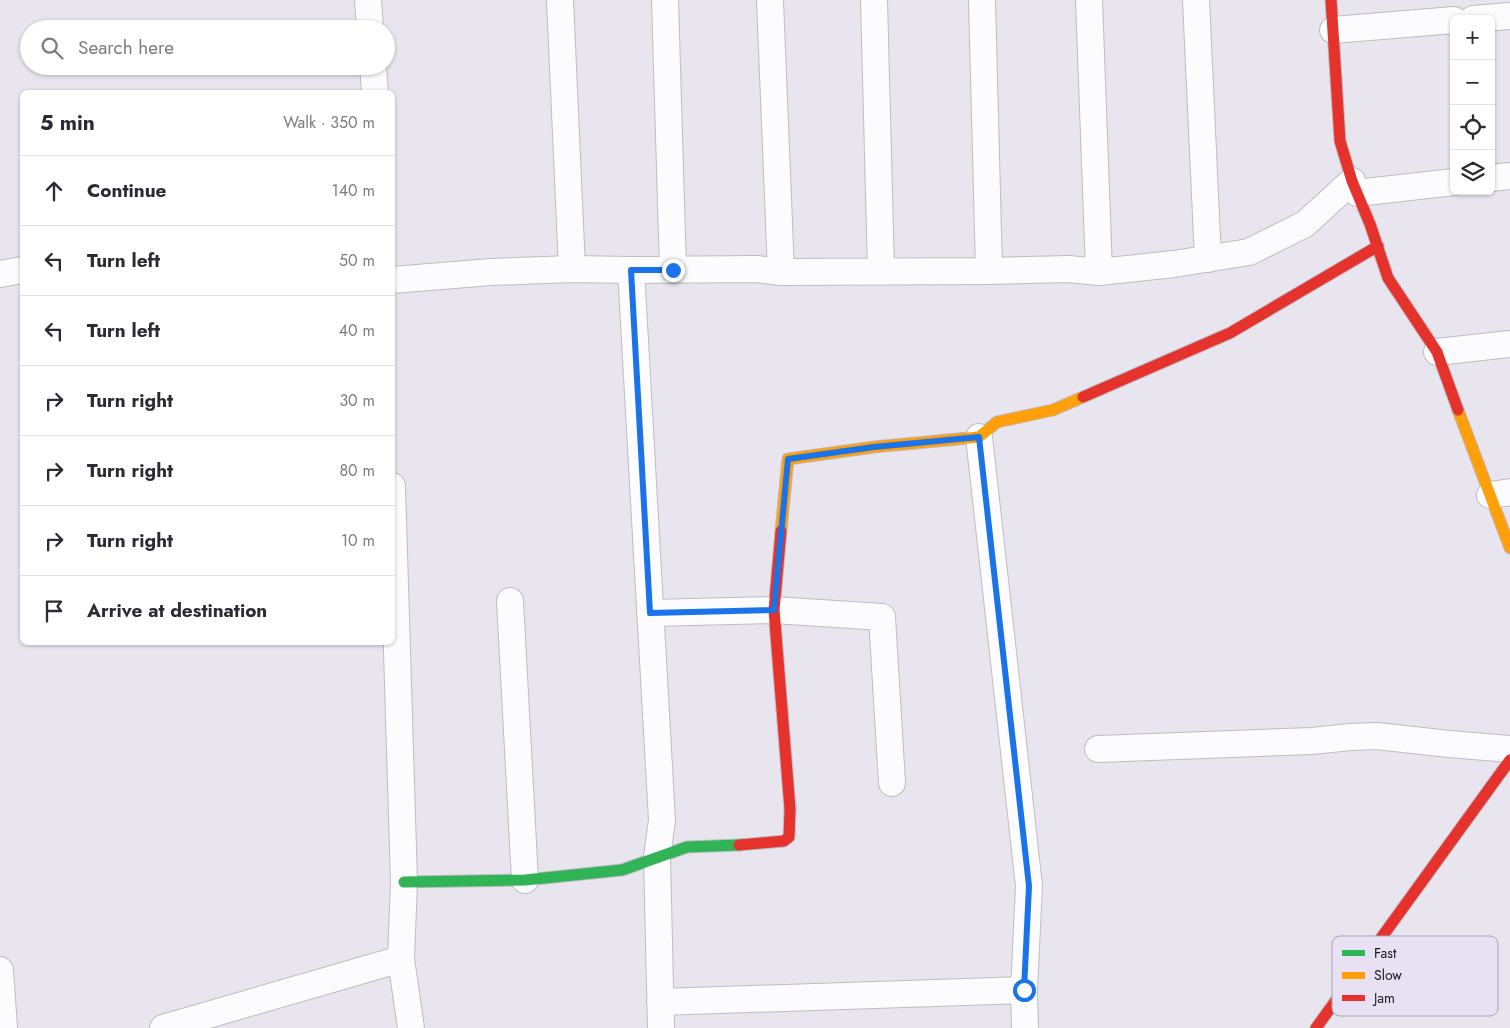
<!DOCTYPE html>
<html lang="en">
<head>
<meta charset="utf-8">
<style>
	body { margin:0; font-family:Jost,sans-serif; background:#f2f2f3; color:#2b2b33 }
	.controls { position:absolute; right:15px; top:15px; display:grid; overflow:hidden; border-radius:8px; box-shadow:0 1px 4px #0004 }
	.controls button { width:45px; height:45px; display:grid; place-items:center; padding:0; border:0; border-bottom:1px solid #e1e1e2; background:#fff; color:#2b2b33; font:25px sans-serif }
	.stop { position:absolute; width:15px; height:15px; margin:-11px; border:4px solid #1a73e8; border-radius:50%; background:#fff }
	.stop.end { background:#1a73e8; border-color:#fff; box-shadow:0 1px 5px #0008 }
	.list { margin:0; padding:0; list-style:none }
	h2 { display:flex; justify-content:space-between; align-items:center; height:65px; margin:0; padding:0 20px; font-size:21px }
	h2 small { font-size:16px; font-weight:400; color:#7c7c81 }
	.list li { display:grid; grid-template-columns:32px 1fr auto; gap:15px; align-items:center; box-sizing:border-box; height:70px; padding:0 20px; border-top:1px solid #e1e1e2 }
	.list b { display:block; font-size:19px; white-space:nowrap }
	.list em { font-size:16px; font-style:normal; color:#7c7c81 }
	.icon { flex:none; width:28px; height:28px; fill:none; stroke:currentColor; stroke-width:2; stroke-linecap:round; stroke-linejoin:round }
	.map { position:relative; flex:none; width:1510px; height:1028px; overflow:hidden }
	.search { position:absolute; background:#fff; box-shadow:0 1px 4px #0004; left:20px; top:20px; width:375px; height:55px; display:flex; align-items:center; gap:12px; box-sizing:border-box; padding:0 18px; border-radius:28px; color:#7c7c81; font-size:19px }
	.panel { position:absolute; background:#fff; box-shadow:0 1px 4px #0004; left:20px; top:90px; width:375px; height:555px; border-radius:8px }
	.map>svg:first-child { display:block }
</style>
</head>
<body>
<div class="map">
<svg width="1510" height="1028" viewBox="0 0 1510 1028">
	<rect width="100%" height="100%" fill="#e8e5ef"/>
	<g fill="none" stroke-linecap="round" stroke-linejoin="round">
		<g stroke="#bebcc4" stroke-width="28">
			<path id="street" d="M368 0 370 29
				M560 0 572 269
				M665 0 673 270
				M770 0 781 272
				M874 0 881 271
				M982 0 989 271
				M1089 0 1099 272
				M1196 0 1208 259
				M1473 19 1510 16
				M1333 30 1454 20
				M373 66 375 92
				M1491 178 1510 176
				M1357 193 1454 182
				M631 270 662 820 657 857 661 1028
				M0 274 22 270
				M392 280 491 272 572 269 631 270 757 269 781 272 989 271 1069 269 1099 272 1174 264 1249 252 1305 224 1352 181
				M1437 352 1510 344
				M979 437 1029 886 1024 990 1025 1028
				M392 486 404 882 401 959 411 1028
				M1490 495 1510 492
				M510 601 525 880
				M650 613 774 610 882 617 892 783
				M1098 749 1312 741 1350 737 1377 736 1449 744 1510 749
				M0 970 4 1028
				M660 1002 1024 990
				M163 1028 401 959"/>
		</g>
		<g stroke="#bebcc4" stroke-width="13">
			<path id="fast" d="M404 882 525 880 622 870 687 847 739 845"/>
		</g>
		<g stroke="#bebcc4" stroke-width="13">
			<path id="slow" d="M1458 410 1510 548
				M781 531 788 459 874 447 979 437 997 422 1053 410 1083 397"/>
		</g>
		<g stroke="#bebcc4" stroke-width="13">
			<path id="jam" d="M1331 0 1340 141 1352 181 1370 224 1388 278 1437 352 1458 410
				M1083 397 1230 333 1378 246
				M739 845 784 841 789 837 790 809 774 610 781 531
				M1316 1028 1510 760"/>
		</g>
		<use href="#street" stroke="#fcfbfd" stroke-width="26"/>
		<use href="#fast" stroke="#30b455" stroke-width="11"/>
		<use href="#slow" stroke="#ff9f0a" stroke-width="11"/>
		<use href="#jam" stroke="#e5322d" stroke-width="11"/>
	</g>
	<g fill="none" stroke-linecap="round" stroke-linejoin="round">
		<path stroke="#1a73e8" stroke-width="6" d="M673 270H631L650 613 774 610 788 459 874 447 979 437 1029 886 1024 990"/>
	</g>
	<rect x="1332" y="936" width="166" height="80" rx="8" fill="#e7e1f3" stroke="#a9a4b3" stroke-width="1"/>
	<rect x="1342" y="950" width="23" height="6" fill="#30b455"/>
	<rect x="1342" y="972" width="23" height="7" fill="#ff9f0a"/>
	<rect x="1342" y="995" width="23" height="6" fill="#e5322d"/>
	<g font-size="14" fill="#19171d">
		<text x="1374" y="958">Fast</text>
		<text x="1374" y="980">Slow</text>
		<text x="1374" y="1003">Jam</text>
	</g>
</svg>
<div class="controls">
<button>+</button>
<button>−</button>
<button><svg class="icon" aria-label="locate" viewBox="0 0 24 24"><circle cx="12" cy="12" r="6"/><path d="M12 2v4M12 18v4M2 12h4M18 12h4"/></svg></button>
<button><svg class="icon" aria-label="layers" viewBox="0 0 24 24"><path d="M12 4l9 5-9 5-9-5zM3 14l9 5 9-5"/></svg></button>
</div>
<div class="stop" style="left:1024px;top:990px"></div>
<div class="stop end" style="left:673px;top:270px"></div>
<div class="search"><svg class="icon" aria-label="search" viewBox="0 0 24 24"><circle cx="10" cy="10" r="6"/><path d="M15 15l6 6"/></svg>Search here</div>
<section class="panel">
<h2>5 min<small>Walk · 350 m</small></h2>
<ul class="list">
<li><svg class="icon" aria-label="ahead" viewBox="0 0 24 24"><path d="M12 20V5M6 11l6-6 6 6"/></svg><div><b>Continue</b></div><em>140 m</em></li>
<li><svg class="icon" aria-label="left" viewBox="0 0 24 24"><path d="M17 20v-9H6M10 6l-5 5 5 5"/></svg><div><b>Turn left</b></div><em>50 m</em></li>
<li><svg class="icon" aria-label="left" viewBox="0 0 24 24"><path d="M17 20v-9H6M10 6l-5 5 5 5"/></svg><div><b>Turn left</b></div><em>40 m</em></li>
<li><svg class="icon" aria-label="right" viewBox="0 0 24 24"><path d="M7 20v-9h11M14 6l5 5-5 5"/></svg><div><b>Turn right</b></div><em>30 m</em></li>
<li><svg class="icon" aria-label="right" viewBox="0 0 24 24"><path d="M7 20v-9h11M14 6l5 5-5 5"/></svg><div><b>Turn right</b></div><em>80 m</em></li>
<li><svg class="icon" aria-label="right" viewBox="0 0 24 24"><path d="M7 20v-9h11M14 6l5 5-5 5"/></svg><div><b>Turn right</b></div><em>10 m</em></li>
<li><svg class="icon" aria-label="arrive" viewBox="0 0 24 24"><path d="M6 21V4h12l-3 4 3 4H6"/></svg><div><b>Arrive at destination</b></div></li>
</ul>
</section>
</div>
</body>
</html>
